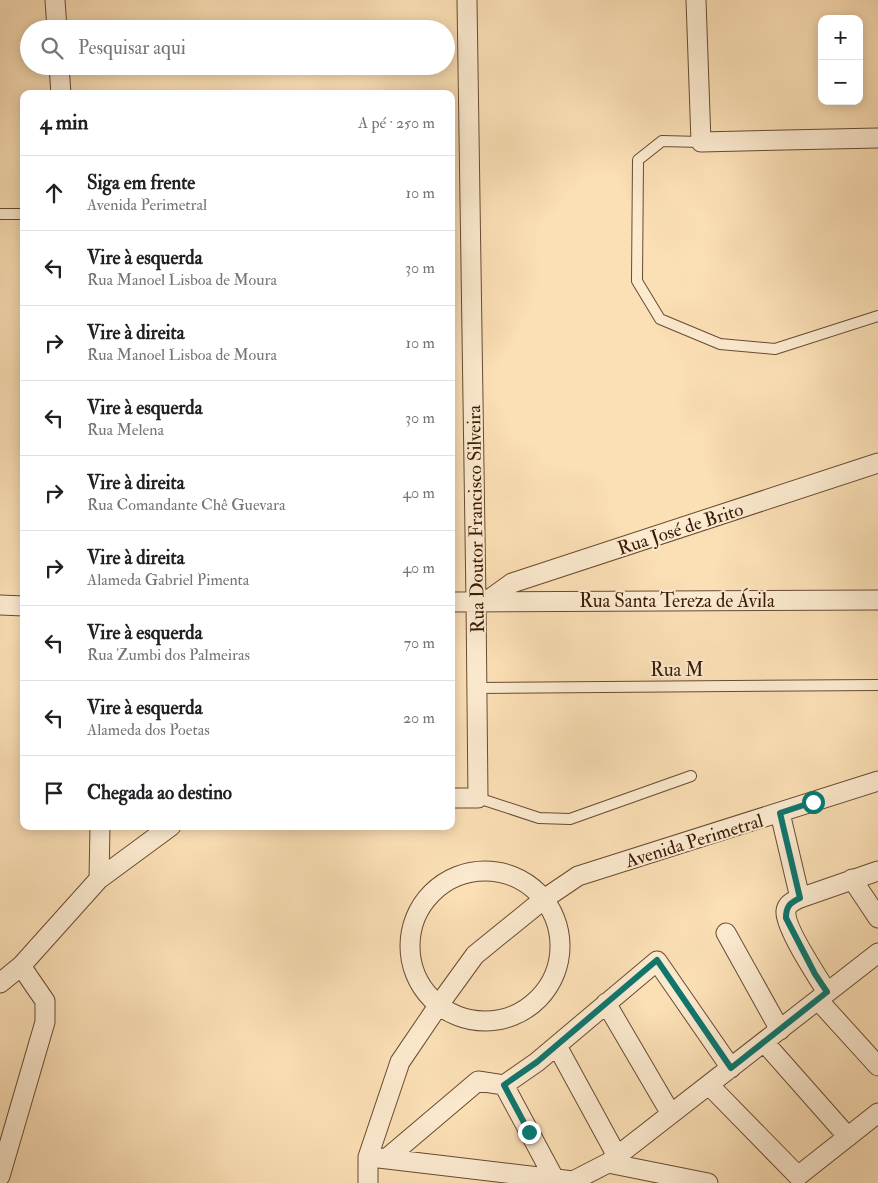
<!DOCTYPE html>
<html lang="pt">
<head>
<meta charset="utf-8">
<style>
	body { margin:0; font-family:"IM FELL Double Pica",serif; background:#f2f2f2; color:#202124 }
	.controls { position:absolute; right:15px; top:15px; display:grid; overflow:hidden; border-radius:10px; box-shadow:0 2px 12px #0003 }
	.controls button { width:45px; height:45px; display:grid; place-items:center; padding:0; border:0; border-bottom:1px solid #e0e0e0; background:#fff; color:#202124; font:25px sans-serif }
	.stop { position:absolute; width:15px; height:15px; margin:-11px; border:4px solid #0f766e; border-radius:50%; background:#fff }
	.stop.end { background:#0f766e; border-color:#fff; box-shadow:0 1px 5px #0008 }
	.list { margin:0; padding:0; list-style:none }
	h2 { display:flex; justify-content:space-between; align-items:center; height:65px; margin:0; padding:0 20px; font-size:21px }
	h2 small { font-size:16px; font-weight:400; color:#757577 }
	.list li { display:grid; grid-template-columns:32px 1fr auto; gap:15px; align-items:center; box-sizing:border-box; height:75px; padding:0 20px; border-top:1px solid #e0e0e0 }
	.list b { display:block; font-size:19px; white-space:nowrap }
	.list p { margin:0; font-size:16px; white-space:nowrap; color:#757577 }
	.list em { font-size:16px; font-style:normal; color:#757577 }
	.icon { flex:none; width:28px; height:28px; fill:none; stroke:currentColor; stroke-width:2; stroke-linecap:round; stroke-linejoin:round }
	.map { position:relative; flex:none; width:878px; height:1183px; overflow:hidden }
	.search { position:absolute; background:#fff; box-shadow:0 2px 12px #0003; left:20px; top:20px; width:435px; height:55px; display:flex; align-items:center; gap:12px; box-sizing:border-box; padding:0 18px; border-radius:28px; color:#757577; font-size:19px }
	.panel { position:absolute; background:#fff; box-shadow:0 2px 12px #0003; left:20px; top:90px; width:435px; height:740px; border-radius:10px }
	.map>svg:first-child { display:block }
</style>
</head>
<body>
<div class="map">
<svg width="878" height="1183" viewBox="0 0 878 1183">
	<rect width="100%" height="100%" fill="#fbdfb5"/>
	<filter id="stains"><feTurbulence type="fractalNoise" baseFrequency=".004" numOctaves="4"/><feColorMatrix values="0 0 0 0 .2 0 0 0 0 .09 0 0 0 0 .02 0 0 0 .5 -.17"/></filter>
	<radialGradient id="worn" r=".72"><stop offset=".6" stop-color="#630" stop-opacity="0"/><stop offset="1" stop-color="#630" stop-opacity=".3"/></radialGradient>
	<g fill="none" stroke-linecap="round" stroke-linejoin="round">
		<g stroke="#684b31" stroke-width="12">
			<path id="lane" d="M701 142 662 141 638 160 637 281 660 319 720 344 775 349 878 316
				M0 214H24
				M476 688 878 685
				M478 798 539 818 570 819 691 776"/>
		</g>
		<g stroke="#684b31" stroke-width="21">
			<path id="street" d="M55 0 57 29
				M696 0 701 142 878 138
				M59 66 61 94
				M487 601 512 583 878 463
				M451 602 878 600
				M0 605 24 606
				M451 798H478L476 601 467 0
				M780 813 800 898
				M410 946a75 75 0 1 1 150 0a75 75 0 1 1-150 0Z
				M99 879 100 826
				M852 879 878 918
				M726 933 780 1030
				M0 983 21 966 99 879 171 826
				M827 992C818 978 784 926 786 911 787 903 794 901 800 898L878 871
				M818 1000 878 1066
				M606 1003 671 1114
				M764 1042 848 1137
				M557 1046 617 1156
				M504 1085 554 1178
				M709 1085 798 1176 878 1113
				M379 1158 573 1181 608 1163 708 1183
				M386 1159 478 1081 504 1085 537 1062 657 961 731 1068
				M608 1163 878 953
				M0 1176 45 1022V1001L21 966
				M368 1183V1157L400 1062 438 1006 475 955 544 899 578 876 878 781"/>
		</g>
		<use href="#lane" stroke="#fceacf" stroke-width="10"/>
		<use href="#street" stroke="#fceacf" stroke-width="19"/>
	</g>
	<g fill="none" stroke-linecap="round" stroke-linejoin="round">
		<path stroke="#0f766e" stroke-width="6" d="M529 1132 504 1085 537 1062 657 960 731 1068 827 992 815 974 786 918C786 906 790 903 800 898L780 813 813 802"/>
	</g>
	<g text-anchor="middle" stroke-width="4" stroke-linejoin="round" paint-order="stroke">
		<g font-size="19" fill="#371a05" stroke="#fceacf">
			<text transform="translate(475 519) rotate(-91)" y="7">Rua Doutor Francisco Silveira</text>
			<text transform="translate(680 528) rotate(-18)" y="7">Rua José de Brito</text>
			<text x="677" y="607">Rua Santa Tereza de Ávila</text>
			<text x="677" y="676">Rua M</text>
			<text transform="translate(694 840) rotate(-17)" y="7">Avenida Perimetral</text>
		</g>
	</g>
	<rect width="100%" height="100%" filter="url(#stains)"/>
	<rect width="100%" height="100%" fill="url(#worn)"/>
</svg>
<div class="controls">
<button>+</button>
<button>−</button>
</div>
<div class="stop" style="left:813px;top:802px"></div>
<div class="stop end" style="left:529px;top:1132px"></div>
<div class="search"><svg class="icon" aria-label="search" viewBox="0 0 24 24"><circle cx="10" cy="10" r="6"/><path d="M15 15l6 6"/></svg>Pesquisar aqui</div>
<section class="panel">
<h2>4 min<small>A pé · 250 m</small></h2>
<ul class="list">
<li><svg class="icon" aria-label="ahead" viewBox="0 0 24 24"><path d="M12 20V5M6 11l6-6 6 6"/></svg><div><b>Siga em frente</b><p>Avenida Perimetral</p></div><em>10 m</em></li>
<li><svg class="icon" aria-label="left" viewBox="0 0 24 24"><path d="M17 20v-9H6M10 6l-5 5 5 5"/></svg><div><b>Vire à esquerda</b><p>Rua Manoel Lisboa de Moura</p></div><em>30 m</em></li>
<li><svg class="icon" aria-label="right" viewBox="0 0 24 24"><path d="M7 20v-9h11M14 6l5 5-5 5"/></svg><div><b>Vire à direita</b><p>Rua Manoel Lisboa de Moura</p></div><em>10 m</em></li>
<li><svg class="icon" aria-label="left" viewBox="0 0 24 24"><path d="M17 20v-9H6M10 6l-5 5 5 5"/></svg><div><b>Vire à esquerda</b><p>Rua Melena</p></div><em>30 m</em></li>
<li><svg class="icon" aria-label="right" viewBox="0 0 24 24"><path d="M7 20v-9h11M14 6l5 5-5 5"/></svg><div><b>Vire à direita</b><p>Rua Comandante Chê Guevara</p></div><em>40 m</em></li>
<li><svg class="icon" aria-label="right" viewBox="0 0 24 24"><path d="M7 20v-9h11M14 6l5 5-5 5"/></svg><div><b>Vire à direita</b><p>Alameda Gabriel Pimenta</p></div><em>40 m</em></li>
<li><svg class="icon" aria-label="left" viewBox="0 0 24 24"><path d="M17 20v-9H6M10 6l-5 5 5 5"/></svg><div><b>Vire à esquerda</b><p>Rua Zumbi dos Palmeiras</p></div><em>70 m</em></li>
<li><svg class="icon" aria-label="left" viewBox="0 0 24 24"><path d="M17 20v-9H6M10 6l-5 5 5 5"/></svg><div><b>Vire à esquerda</b><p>Alameda dos Poetas</p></div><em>20 m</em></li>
<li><svg class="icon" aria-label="arrive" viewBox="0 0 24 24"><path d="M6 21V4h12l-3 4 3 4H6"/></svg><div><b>Chegada ao destino</b></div></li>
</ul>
</section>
</div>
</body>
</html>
